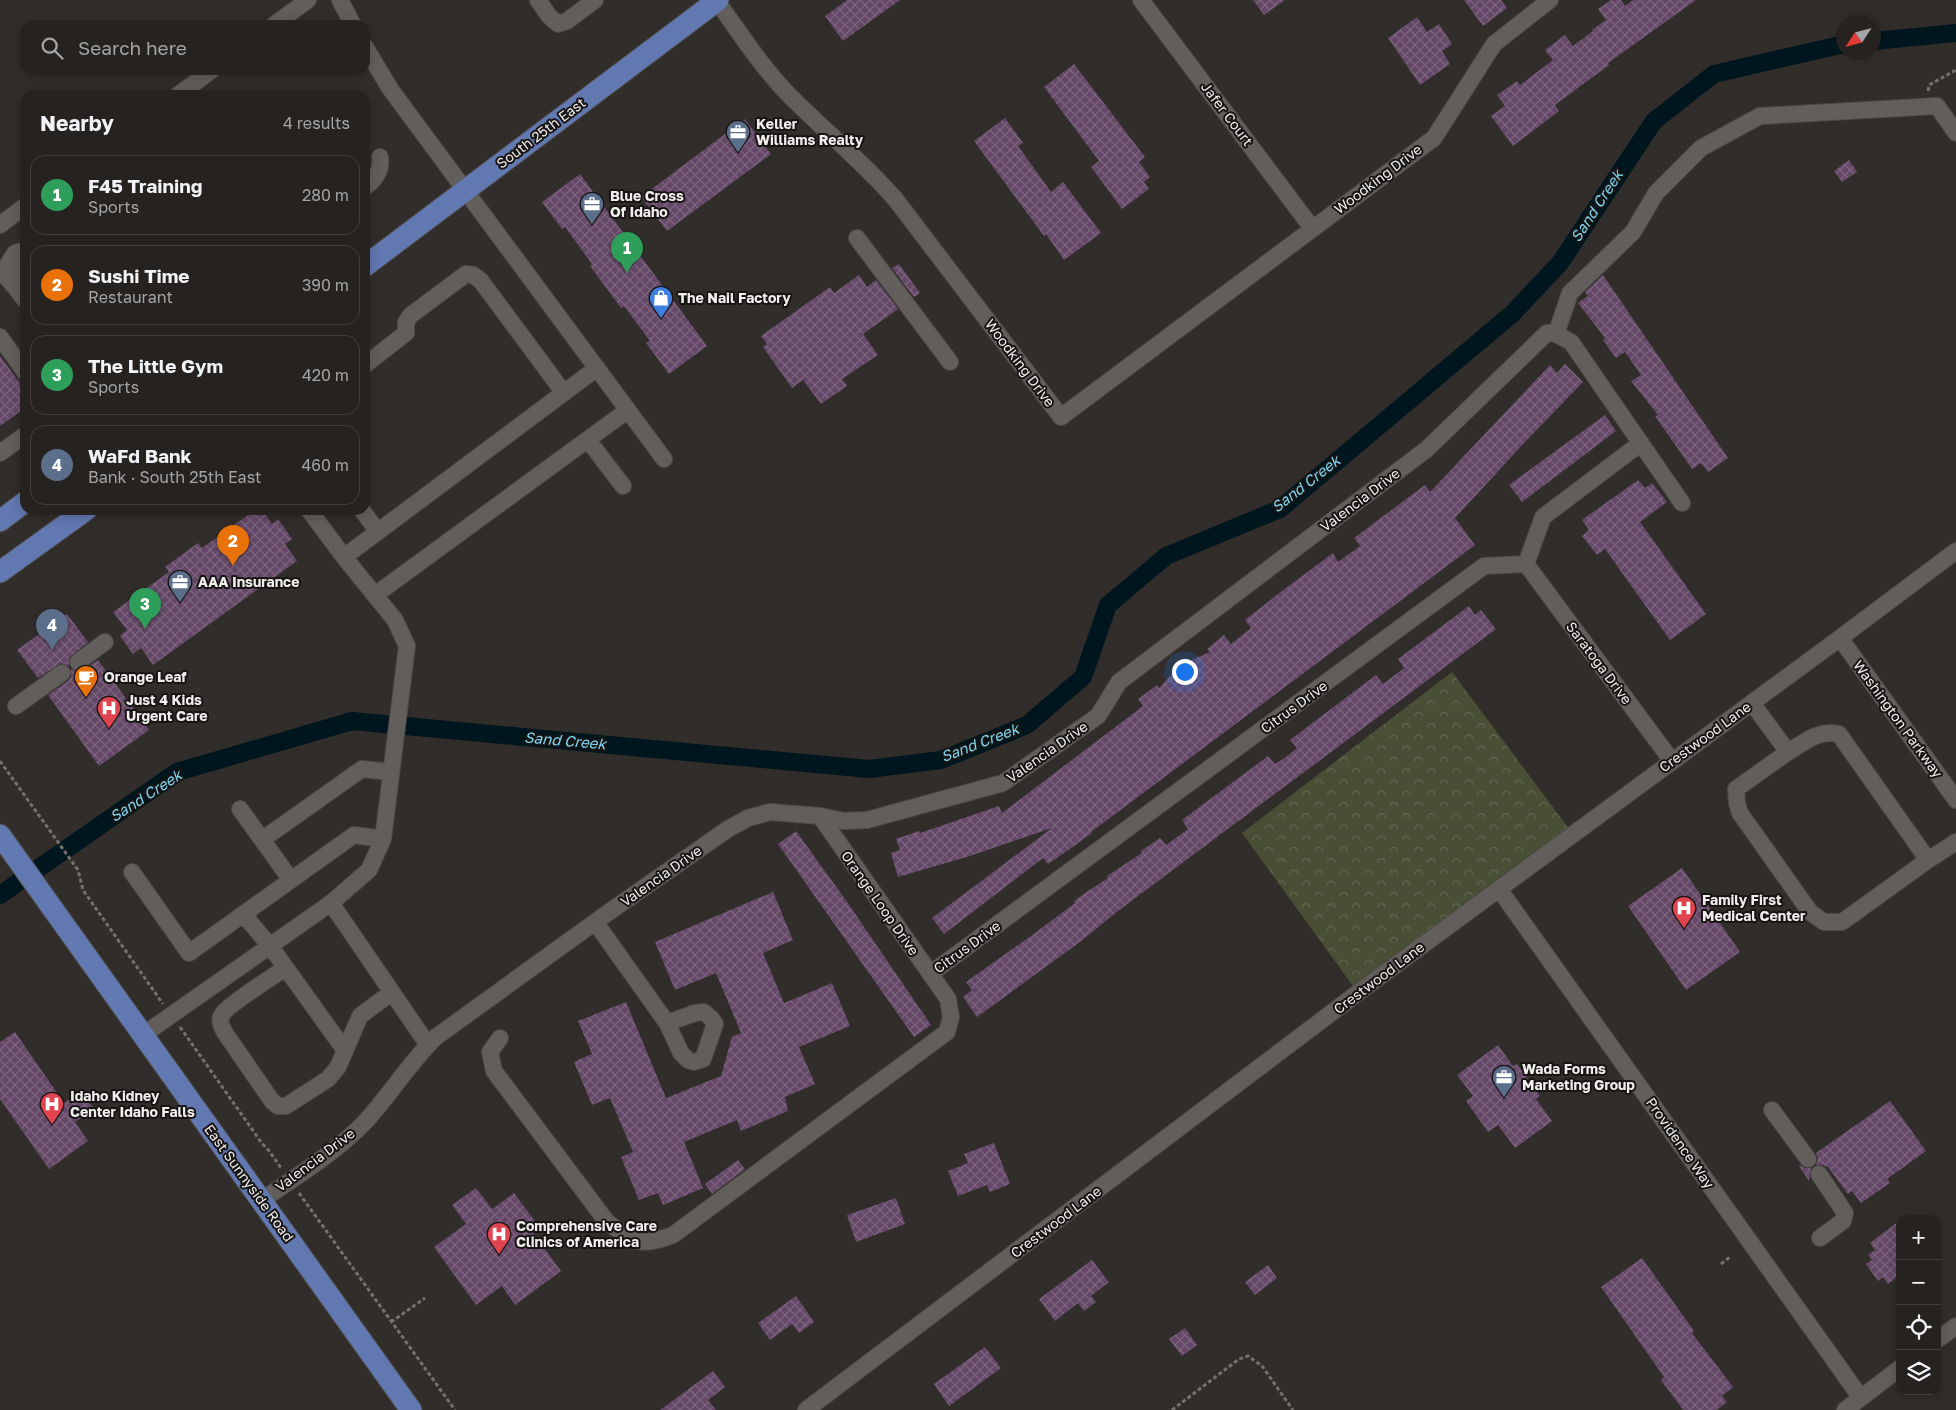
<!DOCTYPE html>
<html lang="en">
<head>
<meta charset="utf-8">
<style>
	body { margin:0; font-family:"Golos Text",sans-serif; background:#2d2a29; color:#f1f3f6 }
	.controls { position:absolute; right:15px; bottom:15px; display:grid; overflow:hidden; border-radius:10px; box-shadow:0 2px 12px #0003 }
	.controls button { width:45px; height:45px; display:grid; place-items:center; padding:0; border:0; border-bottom:1px solid #423f3e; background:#252220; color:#f1f3f6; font:25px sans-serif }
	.compass { position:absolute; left:1836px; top:15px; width:45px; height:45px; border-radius:50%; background:#252220; box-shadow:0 2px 12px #0003; rotate:234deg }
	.you { position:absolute; left:1184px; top:671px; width:18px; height:18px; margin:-12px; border:4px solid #fff; border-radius:50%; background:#1a73e8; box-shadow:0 0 0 8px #1a73e833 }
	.badge { display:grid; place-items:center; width:32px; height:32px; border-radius:50%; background:#58cebf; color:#fff; font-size:16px; font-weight:700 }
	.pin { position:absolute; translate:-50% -41px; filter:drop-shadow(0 1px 2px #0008) }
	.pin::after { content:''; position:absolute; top:26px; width:18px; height:15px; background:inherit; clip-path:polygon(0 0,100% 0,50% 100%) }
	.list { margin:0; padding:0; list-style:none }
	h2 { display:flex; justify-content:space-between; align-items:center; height:65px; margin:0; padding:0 20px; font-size:21px }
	h2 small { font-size:16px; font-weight:400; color:#a3a4a5 }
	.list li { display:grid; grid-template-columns:32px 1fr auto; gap:15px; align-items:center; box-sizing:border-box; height:80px; margin:0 10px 10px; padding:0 10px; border:1px solid #423f3e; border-radius:15px }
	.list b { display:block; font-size:19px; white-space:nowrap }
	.list p { margin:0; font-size:16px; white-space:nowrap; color:#a3a4a5 }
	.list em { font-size:16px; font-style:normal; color:#a3a4a5 }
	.icon { flex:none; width:28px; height:28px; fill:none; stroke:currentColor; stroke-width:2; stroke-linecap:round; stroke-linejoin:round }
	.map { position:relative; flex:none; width:1956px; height:1410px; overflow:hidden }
	.search { position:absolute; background:#252220; box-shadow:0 2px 12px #0003; left:20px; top:20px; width:350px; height:55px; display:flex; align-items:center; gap:12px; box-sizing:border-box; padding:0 18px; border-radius:15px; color:#a3a4a5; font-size:19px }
	.panel { position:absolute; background:#252220; box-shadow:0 2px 12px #0003; left:20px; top:90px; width:350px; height:425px; border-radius:15px }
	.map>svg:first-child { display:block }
</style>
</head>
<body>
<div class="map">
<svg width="1956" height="1410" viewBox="0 0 1956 1410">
	<defs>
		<pattern id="park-crowns" width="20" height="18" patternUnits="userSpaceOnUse" patternTransform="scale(1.25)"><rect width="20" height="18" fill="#484f35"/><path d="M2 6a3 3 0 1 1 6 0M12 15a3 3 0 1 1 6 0" fill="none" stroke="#636953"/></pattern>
		<pattern id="building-cross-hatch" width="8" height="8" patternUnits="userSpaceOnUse" patternTransform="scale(1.25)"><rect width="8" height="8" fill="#654868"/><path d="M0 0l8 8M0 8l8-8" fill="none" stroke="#7c637e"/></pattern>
	</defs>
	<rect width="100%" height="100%" fill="#312d2a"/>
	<path fill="url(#park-crowns)" d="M1452 672 1573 834 1358 993 1242 833Z"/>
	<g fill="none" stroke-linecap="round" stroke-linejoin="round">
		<path stroke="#00161e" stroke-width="18" d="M1874 41 1956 33
			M0 895 177 772 352 721 869 769 941 760 1027 725 1083 677 1108 605 1166 556 1280 509 1512 314 1560 263 1654 121 1714 74 1844 44"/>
	</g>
	<path fill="url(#building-cross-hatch)" d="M847 0H900L843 41 825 16Z
		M1253 0H1285L1264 15Z
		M1464 0H1501L1507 8 1483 26Z
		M1611 0H1621L1625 6 1633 0H1696L1608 63 1609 65 1555 105 1559 111 1513 146 1491 116 1505 106 1497 95 1517 81 1520 85 1553 60 1545 50 1565 35 1573 46 1593 31 1592 30 1606 20 1598 9Z
		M1417 17 1427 32 1439 24 1452 44 1442 51 1450 64 1420 85 1388 38Z
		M1074 64 1145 157 1139 162 1150 177 1144 182 1149 189 1122 209 1091 167 1099 161 1044 87Z
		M1005 118 1023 143 1018 146 1051 192 1063 182 1101 233 1064 260 1046 234 1044 236 974 141Z
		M745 119 771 154 667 231 641 197Z
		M1849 160 1857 172 1842 182 1834 171Z
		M580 174 707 346 669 374 646 343 650 341 624 306 621 308 590 266 592 264 565 227 562 229 542 202Z
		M899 264 920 293 914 297 892 268Z
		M859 275 867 287 876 280 898 309 863 334 878 355 842 379 847 386 821 404 803 380 792 388 763 347 767 344 761 336 830 287 834 293Z
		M1603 275 1728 458 1708 472 1701 463 1692 469 1655 416 1658 415 1631 381 1641 375 1625 352 1616 358 1603 340 1605 338 1578 303 1588 296 1585 292Z
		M0 356 25 390V408L0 426Z
		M1565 364 1583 382 1525 442 1455 518 1475 545 1091 832 1092 833 1074 846 1048 864 1043 858 944 934 932 918 1052 828 970 856 898 877 891 853 900 850 896 839 919 831 920 833 999 806 1002 813 1143 706 1138 699 1157 685 1159 688 1180 665 1210 652 1207 649 1224 635 1231 644 1251 628 1245 620 1278 594 1333 553 1338 562 1360 546 1354 538 1425 485 1430 492 1550 365 1557 373Z
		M1605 415 1616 431 1522 502 1509 485Z
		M1638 480 1645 488 1652 483 1667 502 1640 522 1706 614 1670 640 1605 549 1597 555 1582 536 1589 530 1582 520Z
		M255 510H262L272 524 278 519 292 539 285 544 297 561 153 665 141 648 133 654 120 636 127 630 113 612 169 572 165 567 198 543 202 548Z
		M1469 606 1475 615 1481 610 1496 629 1118 911 1080 942 977 1017 963 997 972 990 966 982 1035 933 1075 903 1074 901 1085 893 1108 878 1107 876 1142 853 1141 851 1160 838 1166 845 1188 829 1182 820 1268 756 1275 764 1286 757 1297 748 1290 740 1376 675 1383 684 1404 668 1398 659Z
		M67 614 88 642 69 658V666L61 663 38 678 17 650Z
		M98 660 149 730 99 766 48 695 68 681 71 677V669L80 672Z
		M796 831 845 899 931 1025 914 1037 778 844Z
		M1682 868 1740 952 1686 990 1628 906Z
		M773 892 793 940 763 953 784 1003 832 983 850 1026 799 1047 815 1084 785 1097 788 1111 741 1131 737 1120 684 1142 703 1188 663 1205 658 1193 639 1200 621 1157 633 1152 610 1098 592 1105 574 1062 592 1054 578 1021 626 1002 666 1098 721 1076 732 1037 741 1033 716 973 675 990 655 942Z
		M15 1032 64 1103 81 1091 94 1109 75 1122 88 1141 49 1169 0 1099V1042Z
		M1498 1045 1513 1066 1517 1064 1540 1096 1536 1099 1552 1121 1515 1148 1498 1125 1488 1132 1466 1101 1473 1096 1457 1075Z
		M1890 1101 1926 1151 1887 1179 1890 1183 1861 1203 1852 1191 1848 1194 1828 1167 1823 1165H1816L1818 1158 1816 1153Z
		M994 1143 1010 1184 990 1192 987 1185 958 1196 948 1171 968 1163 964 1154Z
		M738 1160 745 1169 712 1194 705 1184Z
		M1800 1165 1804 1168H1811L1809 1181 1799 1166Z
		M476 1188 492 1209 514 1193 537 1224 530 1229 561 1271 515 1305 502 1286 476 1305 434 1247 466 1224 452 1205Z
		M896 1198 905 1224 856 1242 847 1215Z
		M1900 1220V1275L1888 1284 1883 1277 1878 1281 1866 1264 1872 1260 1868 1255 1875 1250 1870 1243Z
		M1642 1258 1694 1331 1692 1333 1733 1387 1722 1396 1727 1402 1717 1410H1683L1661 1380 1664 1377 1601 1287Z
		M1092 1260 1109 1282 1091 1296 1096 1302 1084 1311 1078 1303 1055 1321 1039 1299Z
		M1268 1265 1277 1278 1255 1295 1245 1282Z
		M796 1296 814 1322 799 1333 792 1324 770 1340 758 1323Z
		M1185 1328 1197 1345 1182 1356 1169 1339Z
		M985 1347 1001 1368 949 1406 934 1384Z
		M713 1371 725 1387 708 1400 716 1410H660Z"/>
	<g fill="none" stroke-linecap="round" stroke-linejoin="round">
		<g stroke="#4c4947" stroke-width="18">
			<path id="minor" d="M340 0 353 25
				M538 0 549 16 558 24 567 21 595 0
				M716 0C740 33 762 68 791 97 826 132 864 163 896 200L1061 417 1434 138 1494 44 1550 0
				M1141 0 1312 228
				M274 25 308 0
				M365 47 391 90 664 459
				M178 95 212 70
				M365 187C376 179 382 170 380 157
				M0 225 25 206
				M857 238 950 362
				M25 266 16 278 15 287 25 300
				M15 287 7 278 5 269 15 253 25 250
				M1556 334 1570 293 1633 232 1656 193 1701 148 1760 116 1937 106 1956 133
				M0 337 25 372
				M365 365 406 333V322L411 315 466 274 473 275 481 281 564 393
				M588 440 623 486
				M0 453 25 435
				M309 510 344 557 395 620 407 646 383 839 369 870 331 903 428 1045
				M362 510 378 532
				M344 557 597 368
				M1526 564 1672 761
				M375 595 628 410
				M1840 638 1956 800
				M78 662 105 642
				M1752 703 1788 752 1736 789 1737 803 1740 813 1810 912 1824 922H1842L1928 860 1839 734C1819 729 1805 742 1788 752
				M16 706 62 673
				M240 809 291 880 354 835 383 839
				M263 839 362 769 391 772
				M1928 860 1956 842
				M132 872 189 953 291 880
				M1499 889 1861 1398
				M243 914 270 946 344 1049
				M595 922 667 1023 681 1053 688 1060 694 1062 703 1059 715 1024 711 1018 704 1012 695 1013 667 1023
				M285 968C274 976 226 1006 222 1015 218 1021 222 1027 225 1033L272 1101 278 1106H286L328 1079 338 1067 360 1016 392 992
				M930 974 1484 566 1526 564 1543 517 1641 443
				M143 1035 331 903
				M500 1038 490 1052 494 1071 607 1222C635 1243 640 1247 673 1235L947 1032 951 1017 948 999 820 816
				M1772 1110 1808 1159
				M1819 1174 1845 1213 1843 1221 1820 1238
				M262 1200C297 1176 335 1153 365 1122 390 1095 409 1063 436 1037L609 912 728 829 748 818 770 812 820 816 844 821 867 820 1003 783 1098 716 1119 682 1427 449 1547 333 1556 334 1571 342 1682 503
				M1937 1340 1956 1326
				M806 1410 1363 989 1840 638 1956 551
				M1845 1410 1900 1368"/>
		</g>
		<g stroke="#4c4947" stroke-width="23">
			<path id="major" d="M365 266 718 0
				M0 521 25 502
				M0 572 86 510
				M0 835 411 1410"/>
		</g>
		<path stroke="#74706e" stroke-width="3" stroke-dasharray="4 2.5" stroke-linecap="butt" d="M1928 91 1929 85 1956 70
			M0 761 78 870 83 890 163 1004
			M180 1027 261 1142 270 1152 281 1168
			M299 1193 455 1410
			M1721 1264 1730 1257
			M391 1322 425 1298
			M1172 1410 1239 1359 1248 1356 1262 1366 1293 1410"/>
		<use href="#minor" stroke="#625e5b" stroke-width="16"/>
		<use href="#major" stroke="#6278b1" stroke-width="21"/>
	</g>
	<defs>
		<g id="office-pin" transform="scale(1.25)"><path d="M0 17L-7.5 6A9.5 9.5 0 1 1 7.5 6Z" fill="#5c6f8a" stroke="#171514"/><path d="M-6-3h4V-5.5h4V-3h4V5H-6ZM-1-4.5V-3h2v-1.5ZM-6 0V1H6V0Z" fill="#fff"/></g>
		<g id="shop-pin" transform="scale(1.25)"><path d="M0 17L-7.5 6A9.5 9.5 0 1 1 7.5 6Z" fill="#3f7fe0" stroke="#171514"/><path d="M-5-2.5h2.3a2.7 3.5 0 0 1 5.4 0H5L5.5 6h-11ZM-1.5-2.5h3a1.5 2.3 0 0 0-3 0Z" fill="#fff"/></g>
		<g id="cafe-pin" transform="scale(1.25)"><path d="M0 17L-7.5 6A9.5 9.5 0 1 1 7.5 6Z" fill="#e8710a" stroke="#171514"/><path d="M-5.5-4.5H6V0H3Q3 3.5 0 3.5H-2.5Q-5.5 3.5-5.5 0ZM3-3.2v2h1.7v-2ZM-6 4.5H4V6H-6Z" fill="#fff"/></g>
		<g id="hospital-pin" transform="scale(1.25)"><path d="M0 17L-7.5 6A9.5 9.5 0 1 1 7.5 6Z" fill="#e0444e" stroke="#171514"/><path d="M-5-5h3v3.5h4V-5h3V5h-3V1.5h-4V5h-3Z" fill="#fff"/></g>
	</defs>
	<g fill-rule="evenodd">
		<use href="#office-pin" x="738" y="132"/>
		<use href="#office-pin" x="592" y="204"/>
		<use href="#shop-pin" x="661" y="298"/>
		<use href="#office-pin" x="180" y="582"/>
		<use href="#cafe-pin" x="86" y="677"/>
		<use href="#hospital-pin" x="109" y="708"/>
		<use href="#hospital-pin" x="1684" y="908"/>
		<use href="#office-pin" x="1504" y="1077"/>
		<use href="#hospital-pin" x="52" y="1104"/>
		<use href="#hospital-pin" x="499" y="1234"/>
	</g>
	<g text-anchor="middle" stroke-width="4" stroke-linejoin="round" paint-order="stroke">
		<g font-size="14" fill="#f1eeed" stroke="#171514">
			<text transform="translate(1227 114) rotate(53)" y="5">Jafer Court</text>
			<text transform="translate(541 133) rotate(-37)" y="5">South 25th East</text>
			<text transform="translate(1378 179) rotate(-37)" y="5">Woodking Drive</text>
			<text transform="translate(1020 363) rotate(53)" y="5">Woodking Drive</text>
			<text transform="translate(1360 500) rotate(-37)" y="5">Valencia Drive</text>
			<text transform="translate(1599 663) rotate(53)" y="5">Saratoga Drive</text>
			<text transform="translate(1294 707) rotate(-36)" y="5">Citrus Drive</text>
			<text transform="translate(1898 719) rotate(54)" y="5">Washington Parkway</text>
			<text transform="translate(1705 737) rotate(-36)" y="5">Crestwood Lane</text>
			<text transform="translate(1047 752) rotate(-35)" y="5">Valencia Drive</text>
			<text transform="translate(661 876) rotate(-35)" y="5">Valencia Drive</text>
			<text transform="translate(880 903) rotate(55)" y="5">Orange Loop Drive</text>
			<text transform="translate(967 947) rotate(-36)" y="5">Citrus Drive</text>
			<text transform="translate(1379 978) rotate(-37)" y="5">Crestwood Lane</text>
			<text transform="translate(1680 1143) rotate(55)" y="5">Providence Way</text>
			<text transform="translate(315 1160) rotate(-37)" y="5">Valencia Drive</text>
			<text transform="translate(249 1183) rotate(54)" y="5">East Sunnyside Road</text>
			<text transform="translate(1056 1222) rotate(-37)" y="5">Crestwood Lane</text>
		</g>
		<g font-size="14" font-weight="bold" fill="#f1eeed" stroke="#171514" text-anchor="start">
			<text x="756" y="129">Keller<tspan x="756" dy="16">Williams Realty</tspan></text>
			<text x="610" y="201">Blue Cross<tspan x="610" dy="16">Of Idaho</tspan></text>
			<text x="678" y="303">The Nail Factory</text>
			<text x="198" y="587">AAA Insurance</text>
			<text x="104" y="682">Orange Leaf</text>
			<text x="126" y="705">Just 4 Kids<tspan x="126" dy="16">Urgent Care</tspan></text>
			<text x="1702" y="905">Family First<tspan x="1702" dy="16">Medical Center</tspan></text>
			<text x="1522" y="1074">Wada Forms<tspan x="1522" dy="16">Marketing Group</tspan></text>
			<text x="70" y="1101">Idaho Kidney<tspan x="70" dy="16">Center Idaho Falls</tspan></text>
			<text x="516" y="1231">Comprehensive Care<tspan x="516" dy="16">Clinics of America</tspan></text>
		</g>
		<g font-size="15" font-style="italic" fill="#7fd5f1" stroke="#171514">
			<text transform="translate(1597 206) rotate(-57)" y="5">Sand Creek</text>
			<text transform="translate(1306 484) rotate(-38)" y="5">Sand Creek</text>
			<text transform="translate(565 741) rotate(5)" y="5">Sand Creek</text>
			<text transform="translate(980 743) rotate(-21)" y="5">Sand Creek</text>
			<text transform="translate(146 796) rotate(-33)" y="5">Sand Creek</text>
		</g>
	</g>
</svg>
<div class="controls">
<button>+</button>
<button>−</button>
<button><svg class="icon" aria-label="locate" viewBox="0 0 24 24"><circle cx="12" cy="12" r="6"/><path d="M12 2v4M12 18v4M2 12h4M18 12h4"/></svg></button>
<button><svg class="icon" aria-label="layers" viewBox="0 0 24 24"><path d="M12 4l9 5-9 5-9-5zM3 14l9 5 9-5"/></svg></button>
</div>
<svg class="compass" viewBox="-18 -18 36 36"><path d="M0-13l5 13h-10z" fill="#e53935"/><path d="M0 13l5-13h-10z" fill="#a3a4a5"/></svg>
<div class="you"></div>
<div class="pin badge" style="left:627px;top:273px;background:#2e9e5b">1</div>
<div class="pin badge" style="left:233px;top:566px;background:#e8710a">2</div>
<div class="pin badge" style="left:145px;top:629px;background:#2e9e5b">3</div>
<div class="pin badge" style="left:52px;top:650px;background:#5c6f8a">4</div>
<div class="search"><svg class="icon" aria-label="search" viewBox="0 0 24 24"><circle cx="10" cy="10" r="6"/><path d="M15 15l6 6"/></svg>Search here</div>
<section class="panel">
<h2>Nearby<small>4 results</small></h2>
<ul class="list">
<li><span class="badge" style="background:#2e9e5b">1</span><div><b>F45 Training</b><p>Sports</p></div><em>280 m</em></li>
<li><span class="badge" style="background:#e8710a">2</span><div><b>Sushi Time</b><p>Restaurant</p></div><em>390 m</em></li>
<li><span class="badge" style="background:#2e9e5b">3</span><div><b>The Little Gym</b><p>Sports</p></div><em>420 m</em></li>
<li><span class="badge" style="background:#5c6f8a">4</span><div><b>WaFd Bank</b><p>Bank · South 25th East</p></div><em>460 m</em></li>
</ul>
</section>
</div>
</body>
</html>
